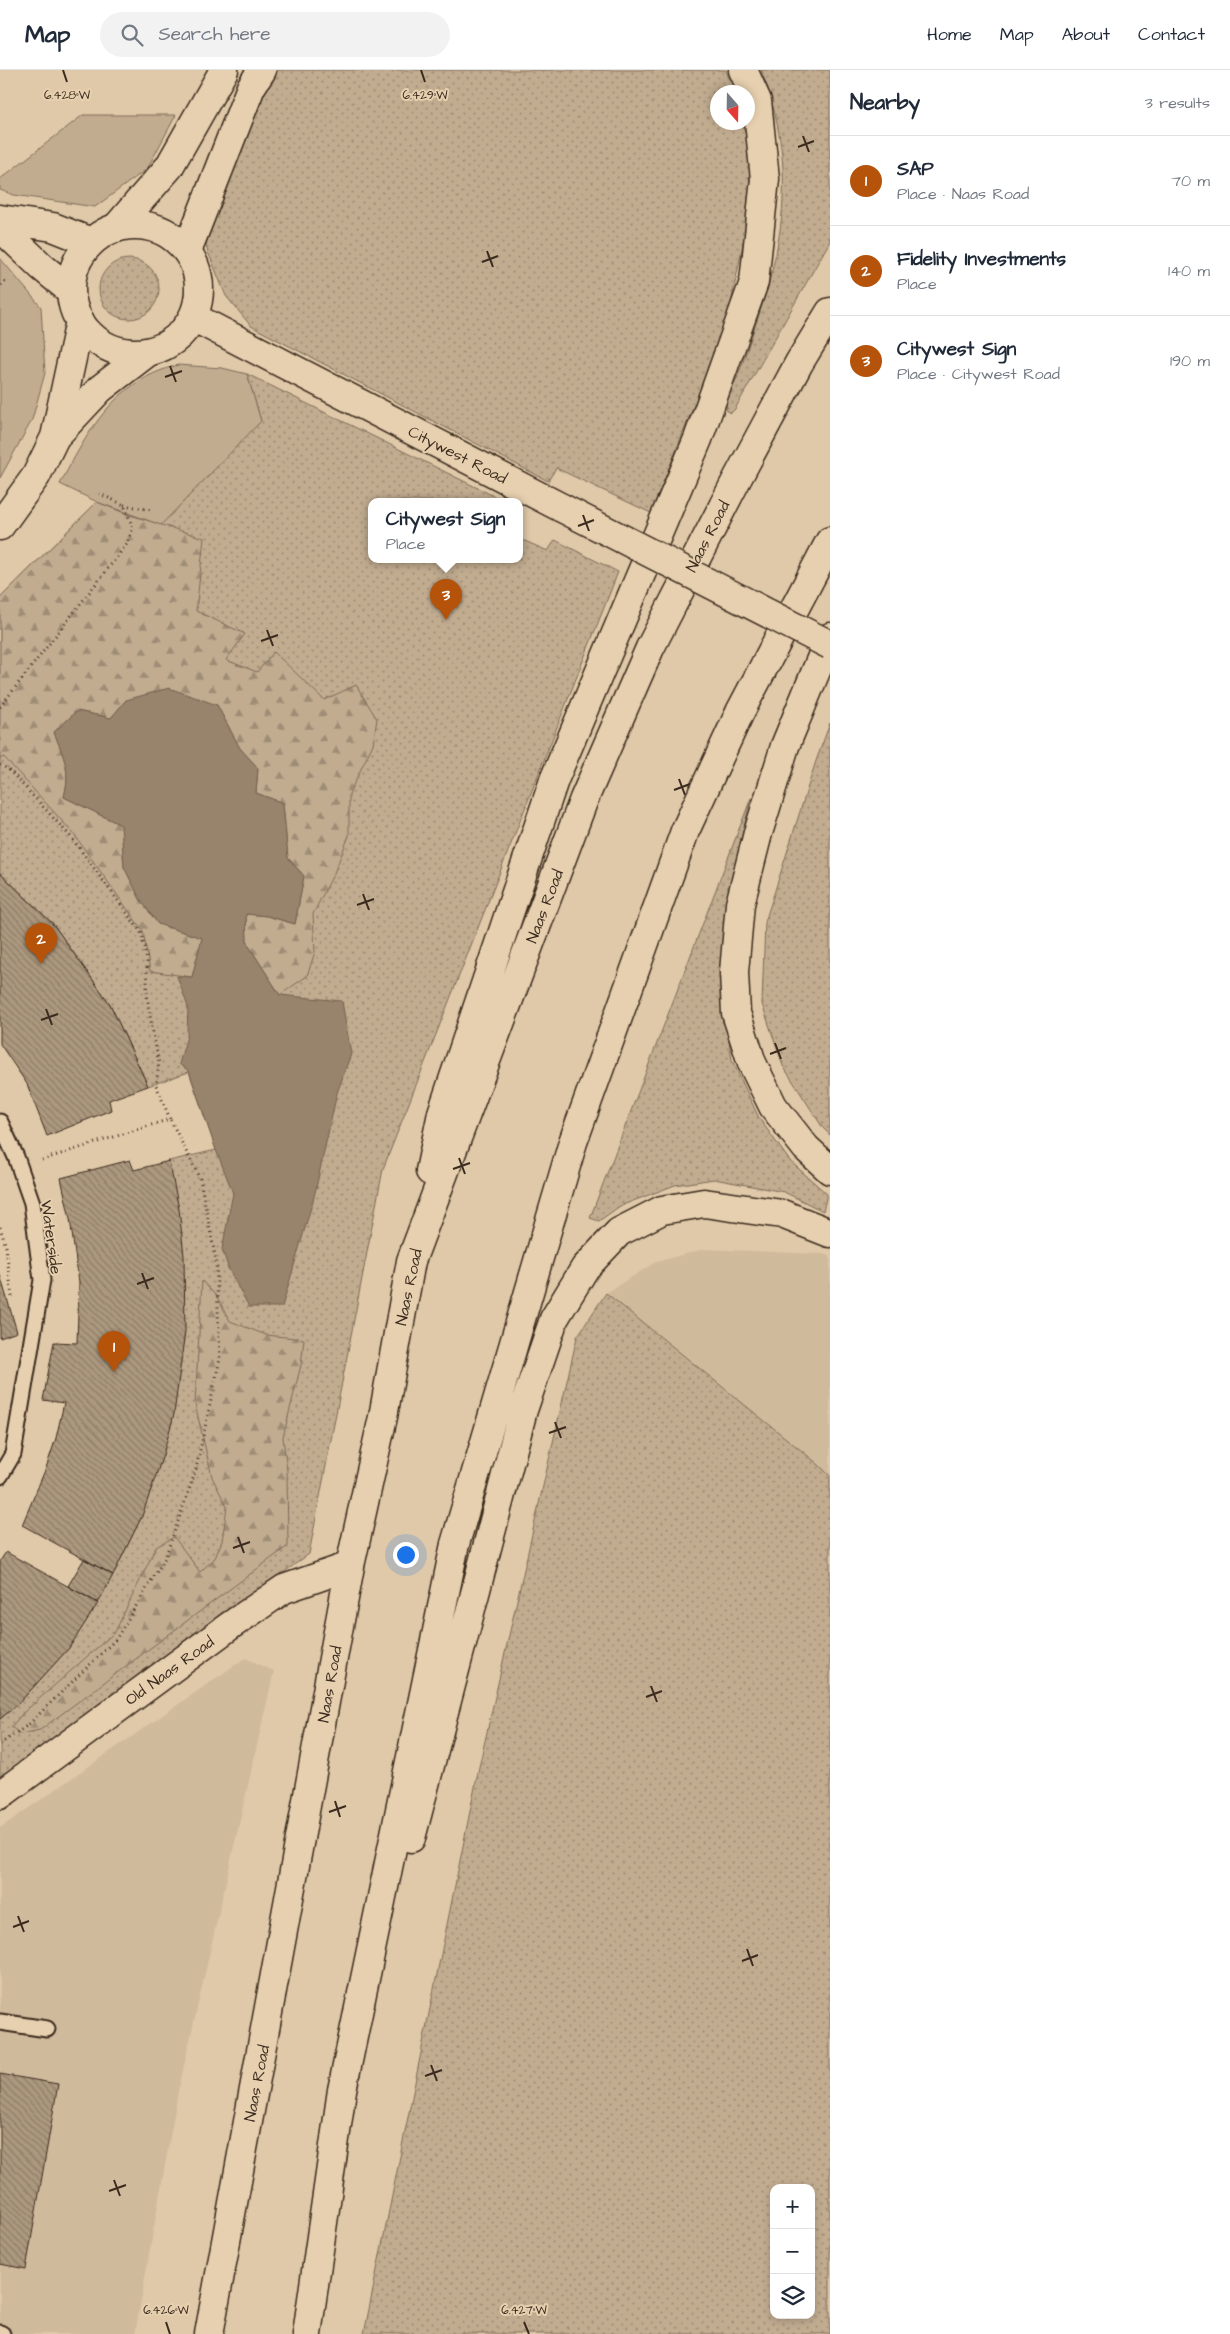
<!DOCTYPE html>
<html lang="en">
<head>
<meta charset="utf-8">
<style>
	body { margin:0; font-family:"Architects Daughter",sans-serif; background:#f2f2f3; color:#1f2937 }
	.controls { position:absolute; right:15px; bottom:15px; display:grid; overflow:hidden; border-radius:10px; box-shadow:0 2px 8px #0003 }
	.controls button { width:45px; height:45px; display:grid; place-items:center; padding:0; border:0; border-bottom:1px solid #e0e1e3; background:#fff; color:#1f2937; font:25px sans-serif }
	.compass { position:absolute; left:710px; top:15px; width:45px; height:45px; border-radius:50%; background:#fff; box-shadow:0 2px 8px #0003; rotate:160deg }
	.you { position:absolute; left:405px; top:1484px; width:18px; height:18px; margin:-12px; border:4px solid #fff; border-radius:50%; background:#1a73e8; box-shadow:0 0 0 8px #1a73e833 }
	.badge { display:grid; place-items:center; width:32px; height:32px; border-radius:50%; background:#b45309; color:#fff; font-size:16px; font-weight:700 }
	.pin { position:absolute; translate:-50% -41px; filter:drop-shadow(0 1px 2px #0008) }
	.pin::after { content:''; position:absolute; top:26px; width:18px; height:15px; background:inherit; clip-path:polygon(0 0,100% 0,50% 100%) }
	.popup { position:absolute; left:368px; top:428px; width:155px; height:65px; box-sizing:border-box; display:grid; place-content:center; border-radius:10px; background:#fff; filter:drop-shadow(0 1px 4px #0005); font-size:16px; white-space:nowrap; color:#747a83 }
	.popup b { font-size:19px; color:#1f2937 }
	.popup::after { content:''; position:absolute; left:50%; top:100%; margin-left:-10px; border:10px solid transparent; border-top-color:#fff }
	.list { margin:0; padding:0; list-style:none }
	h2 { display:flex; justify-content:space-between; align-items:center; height:65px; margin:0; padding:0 20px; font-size:21px }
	h2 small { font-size:16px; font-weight:400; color:#747a83 }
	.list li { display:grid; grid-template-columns:32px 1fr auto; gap:15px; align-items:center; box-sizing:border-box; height:90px; padding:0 20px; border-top:1px solid #e0e1e3 }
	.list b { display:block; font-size:19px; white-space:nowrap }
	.list p { margin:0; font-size:16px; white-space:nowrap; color:#747a83 }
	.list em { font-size:16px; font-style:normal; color:#747a83 }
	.icon { flex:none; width:28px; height:28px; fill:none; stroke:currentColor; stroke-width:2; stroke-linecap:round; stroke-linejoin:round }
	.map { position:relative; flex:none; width:830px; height:2264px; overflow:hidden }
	header { display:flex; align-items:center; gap:30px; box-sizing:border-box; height:70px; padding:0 25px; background:#fff; border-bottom:1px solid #e0e1e3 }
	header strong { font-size:24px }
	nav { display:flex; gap:28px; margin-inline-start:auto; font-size:18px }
	.search { width:350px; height:45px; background:#f2f2f3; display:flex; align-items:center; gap:12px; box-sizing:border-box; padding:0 18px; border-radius:28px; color:#747a83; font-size:19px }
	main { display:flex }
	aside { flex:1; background:#fff }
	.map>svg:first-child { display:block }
</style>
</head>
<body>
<header>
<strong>Map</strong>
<div class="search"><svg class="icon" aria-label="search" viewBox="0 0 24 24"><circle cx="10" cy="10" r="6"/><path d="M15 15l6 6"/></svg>Search here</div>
<nav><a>Home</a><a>Map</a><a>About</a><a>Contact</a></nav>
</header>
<main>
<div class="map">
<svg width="830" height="2264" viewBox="0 0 830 2264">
	<defs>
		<pattern id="grass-dots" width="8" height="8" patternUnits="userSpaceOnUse" patternTransform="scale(1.25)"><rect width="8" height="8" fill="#c1ac90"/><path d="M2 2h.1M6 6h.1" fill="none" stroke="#9e8c75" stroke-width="1.8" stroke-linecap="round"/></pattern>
		<pattern id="forest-firs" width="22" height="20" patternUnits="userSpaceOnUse" patternTransform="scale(1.25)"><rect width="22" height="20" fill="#c1ac90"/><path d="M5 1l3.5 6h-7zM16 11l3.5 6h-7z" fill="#9e8c75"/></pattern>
		<pattern id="building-back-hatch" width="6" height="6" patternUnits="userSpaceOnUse" patternTransform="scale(1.25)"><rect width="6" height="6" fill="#ac987e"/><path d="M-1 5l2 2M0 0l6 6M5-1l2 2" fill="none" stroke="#8d7c67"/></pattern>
	</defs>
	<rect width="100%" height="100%" fill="#dfc9a9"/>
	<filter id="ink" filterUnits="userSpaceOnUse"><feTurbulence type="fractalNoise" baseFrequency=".02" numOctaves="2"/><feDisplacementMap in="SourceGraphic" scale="10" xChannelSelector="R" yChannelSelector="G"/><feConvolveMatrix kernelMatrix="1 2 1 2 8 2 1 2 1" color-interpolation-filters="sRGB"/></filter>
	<g filter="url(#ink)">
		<path fill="#d0ba9c" d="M704 1179 822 1184 830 1186V1406L818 1394 606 1223 656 1192Z
			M245 1588 274 1601 178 2022 135 2264H0V1758Z"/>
		<path fill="url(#grass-dots)" stroke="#7e6b57" fill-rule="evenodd" d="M275 0H726L733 22H718V52L742 53 749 74 750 139 727 253 651 443 556 398 548 411 251 256 226 226 206 177 213 115Z
			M761 0H830V171L735 339 731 343 726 340C725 329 734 316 738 305 744 291 748 276 753 262 786 170 797 93 761 0Z
			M99 219a30 30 0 1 1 60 0a30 30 0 1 1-60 0Z
			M247 304 504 431H372V489H520V469L548 481 555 470 618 502 383 1099 309 1484 0 1709V1649L18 1634 69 1578 113 1505 142 1446 169 1091 216 1080 189 1002 148 1016 110 934 53 854 0 803V528L97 432 127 444 261 351Z
			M830 653V1065L823 1058 783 996 762 934 765 852 816 691Z
			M751 728 733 802 722 897 724 937 732 990 759 1048 789 1090 827 1124 823 1141 784 1122 714 1109 675 1115 620 1136 599 1151 590 1148Z
			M606 1223 818 1394 830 1406V2264H364L479 1697 577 1267ZM774 2118H811V2245H774Z"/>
		<path fill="url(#forest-firs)" stroke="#7e6b57" d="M97 432 127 444 204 468 196 541 245 564 226 590 257 602 274 582 324 630 356 615 377 649 373 674 349 724V766L334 803 313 844 315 882 307 906 280 925 247 873 246 844 267 846 295 854 304 806 288 788 283 733 256 723 258 698 240 679 217 635 126 630 111 648 77 641 54 662C64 688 71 700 64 727L121 755 124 797 140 829 158 854 202 868 192 907 150 901 143 861 73 763 4 687 0 689V528Z
			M202 1211 217 1227 230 1251 266 1265 304 1269 301 1295 283 1367 287 1401 288 1476 40 1660 21 1664 11 1657 23 1643 115 1562 156 1477 174 1467 200 1502 215 1488 222 1471 227 1437 212 1407 195 1334Z"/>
		<path fill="#c1ac90" stroke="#7e6b57" d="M83 45H176L147 99 95 137 14 125 0 120V109Z
			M0 188 41 237 45 303 32 350 0 408Z
			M178 295 222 298 247 304 261 351 161 455 97 432 60 414C89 360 114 311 178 295Z"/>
		<path fill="#98846d" stroke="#73604d" d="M169 618 217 635 240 678 258 698 256 723 283 733 288 788 304 806 295 854 267 846 246 844 247 873 280 925 342 931 351 984 337 1023 314 1127 282 1237H249L229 1200 222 1179 233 1123 216 1080 189 1001 179 994 187 966 188 937 177 906 192 907 202 868 158 854 140 829 124 797 121 755 64 727C71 700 64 688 54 662L77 641 111 648 126 630Z"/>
		<path fill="url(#building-back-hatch)" stroke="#3b2a1e" d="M0 803 53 854 110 934 148 1016 109 1030 111 1040 47 1066 27 1014 0 974Z
			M130 1090 134 1100 169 1091 179 1139 184 1186 185 1261 174 1344 163 1385 142 1446 113 1505 22 1455 46 1398 56 1368 64 1333 43 1330 54 1272 77 1273 79 1212 70 1149 61 1108Z
			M0 1205 17 1262 0 1268Z
			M6 1482 98 1533 69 1578 18 1634 0 1649V1491Z
			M84 1489 113 1505 98 1533 68 1516Z
			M0 2004 58 2014 26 2199 0 2194Z"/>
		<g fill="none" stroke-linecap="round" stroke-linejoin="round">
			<g stroke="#3b2a1e" stroke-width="19">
				<path id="lane" d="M0 1052 16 1087 32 1133 42 1210 13 1384 0 1406
					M0 1952 47 1959
					M0 2263 2 2264"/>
			</g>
			<g stroke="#3b2a1e" stroke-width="31">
				<path id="street" d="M55 367 100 319 148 282
					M0 456 36 406 55 367 80 251
					M0 1725 231 1555 284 1519 350 1496"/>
			</g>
			<g stroke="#3b2a1e" stroke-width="31">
				<path id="secondary" d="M0 149 53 157 91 172
					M71 219a64 64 0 1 1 128 0a64 64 0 1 1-128 0Z
					M0 157 42 197 71 221
					M193 247 562 438"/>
			</g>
			<g stroke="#3b2a1e" stroke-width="31">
				<path id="highway" d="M116 158 169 97 224 0
					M187 181 251 17 262 0
					M830 567 785 676 758 763 740 834 734 902 736 943 752 993 773 1036 806 1078 830 1100
					M430 1101 442 1043 554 710 698 369 754 212 765 109 757 31 743 0
					M411 1768 523 1340 554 1249 585 1198 619 1162 662 1140 704 1133 782 1144 830 1163
					M209 2264 350 1496 383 1347 411 1191 584 729 650 578 736 411 799 293 830 242
					M307 2264 342 2020 455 1474 573 1072 685 761 740 642 830 471"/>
			</g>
			<path stroke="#3b2a1e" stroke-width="3" stroke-dasharray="1 4" stroke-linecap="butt" d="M1 215 8 208
				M124 435 152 440
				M0 637 127 474 133 458 124 435 98 423
				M0 695 8 699 71 767 141 862 147 891V925L152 958 159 993 156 1015 170 1049 42 1090
				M0 1157 6 1177 12 1227
				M0 1674 28 1655 116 1569 165 1488 195 1403 220 1289 216 1190 200 1109 170 1049"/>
			<use href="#lane" stroke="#e6d0af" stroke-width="15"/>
			<use href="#street" stroke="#e6d0af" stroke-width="28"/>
			<use href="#secondary" stroke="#e6d0af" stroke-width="28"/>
			<use href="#highway" stroke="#e6d0af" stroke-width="28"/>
			<g stroke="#3b2a1e" stroke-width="31" stroke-linecap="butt">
				<path id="secondary-bridge" d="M562 438 830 575"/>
			</g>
			<use href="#secondary-bridge" stroke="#e6d0af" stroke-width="28"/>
		</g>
	</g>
	<path fill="none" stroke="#3b2a1e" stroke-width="2" d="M63 0 67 12M421 0 425 12M803 66 809 82M798 77 814 71M487 181 493 197M482 192 498 186M170 296 176 312M165 307 182 301M583 445 589 461M578 456 594 450M267 560 273 576M261 571 278 565M679 709 685 725M674 720 690 714M363 824 369 840M357 835 374 829M46 939 52 955M41 950 58 944M775 973 781 989M770 984 786 978M459 1088 465 1104M453 1099 470 1093M142 1203 148 1219M137 1214 154 1208M555 1352 561 1368M549 1363 566 1357M238 1467 244 1483M233 1478 250 1472M651 1616 657 1632M646 1627 662 1621M335 1731 340 1747M329 1742 346 1736M18 1846 24 1862M13 1857 29 1851M747 1879 753 1896M742 1891 758 1885M431 1995 437 2011M425 2006 442 2000M114 2110 120 2126M109 2121 126 2115M166 2252 170 2264M524 2252 529 2264"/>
	<g text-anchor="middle" stroke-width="4" stroke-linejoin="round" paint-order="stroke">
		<g font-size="16" fill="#3b2a1e" stroke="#e6d0af">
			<text transform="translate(458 384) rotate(27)" y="6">Citywest Road</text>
			<text transform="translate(707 466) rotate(-63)" y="6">Naas Road</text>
			<text transform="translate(544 836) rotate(-69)" y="6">Naas Road</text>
			<text transform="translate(52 1167) rotate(82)" y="6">Waterside</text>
			<text transform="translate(408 1217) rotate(-78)" y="6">Naas Road</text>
			<text transform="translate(169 1600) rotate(-36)" y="6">Old Naas Road</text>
			<text transform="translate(329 1614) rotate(-80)" y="6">Naas Road</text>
			<text transform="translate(256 2013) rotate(-79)" y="6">Naas Road</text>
		</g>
	</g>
	<g font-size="12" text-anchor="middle" fill="#3b2a1e" stroke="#e6d0af" stroke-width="4" stroke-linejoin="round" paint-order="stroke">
		<text x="67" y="29">6.428°W</text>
		<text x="425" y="29">6.429°W</text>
		<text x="166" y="2244">6.426°W</text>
		<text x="524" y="2244">6.427°W</text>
	</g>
</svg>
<div class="controls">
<button>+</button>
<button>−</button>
<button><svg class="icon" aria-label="layers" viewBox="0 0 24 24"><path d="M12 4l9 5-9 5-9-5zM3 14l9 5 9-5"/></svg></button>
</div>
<svg class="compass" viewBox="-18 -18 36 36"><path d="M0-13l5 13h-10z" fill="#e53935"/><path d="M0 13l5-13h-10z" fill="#747a83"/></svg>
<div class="you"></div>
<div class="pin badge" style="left:114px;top:1302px">1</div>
<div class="pin badge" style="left:41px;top:894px">2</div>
<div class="pin badge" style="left:446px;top:550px">3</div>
<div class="popup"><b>Citywest Sign</b>Place</div>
</div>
<aside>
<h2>Nearby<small>3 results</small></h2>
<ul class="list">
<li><span class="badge">1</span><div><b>SAP</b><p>Place · Naas Road</p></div><em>70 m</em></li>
<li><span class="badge">2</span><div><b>Fidelity Investments</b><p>Place</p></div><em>140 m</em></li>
<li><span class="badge">3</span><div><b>Citywest Sign</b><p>Place · Citywest Road</p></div><em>190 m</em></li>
</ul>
</aside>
</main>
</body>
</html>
